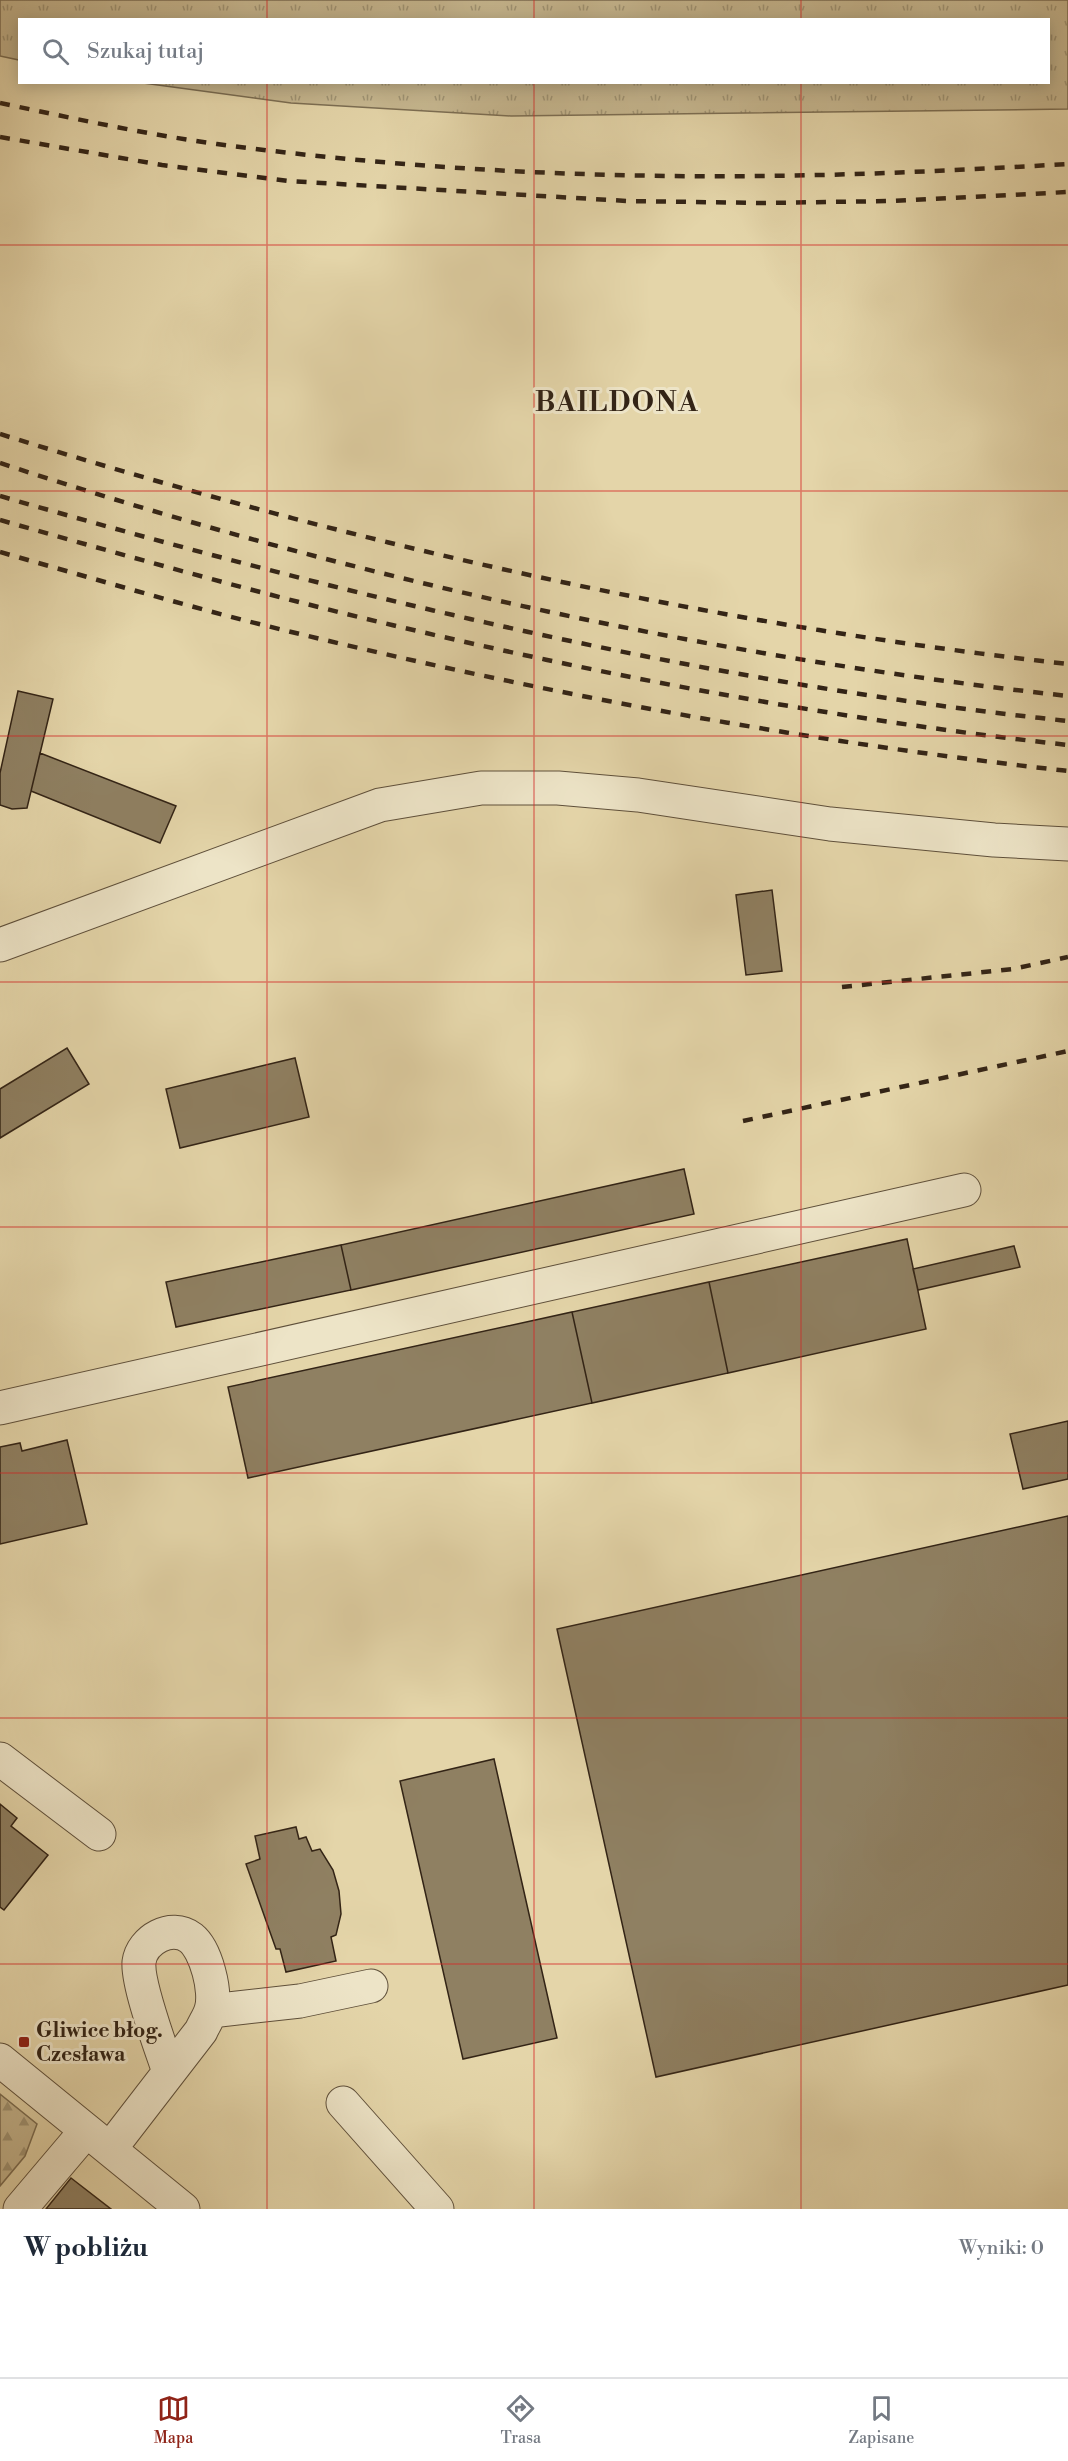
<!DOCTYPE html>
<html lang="pl">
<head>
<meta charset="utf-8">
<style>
	body { margin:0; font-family:"Libre Bodoni",serif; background:#f2f2f3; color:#1f2937 }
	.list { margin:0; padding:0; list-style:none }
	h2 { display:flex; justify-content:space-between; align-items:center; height:78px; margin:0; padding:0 24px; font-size:26px }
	h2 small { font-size:20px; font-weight:400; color:#747a83 }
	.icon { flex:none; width:33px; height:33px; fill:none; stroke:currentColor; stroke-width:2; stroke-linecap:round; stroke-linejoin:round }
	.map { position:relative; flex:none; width:1068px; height:2209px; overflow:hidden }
	.search { position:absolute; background:#fff; box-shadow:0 3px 15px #0003; left:18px; right:18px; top:18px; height:66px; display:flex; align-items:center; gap:15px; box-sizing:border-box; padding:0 21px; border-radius:0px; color:#747a83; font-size:22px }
	.sheet { height:168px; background:#fff }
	nav { display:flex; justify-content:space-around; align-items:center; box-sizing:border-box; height:84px; border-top:2px solid #e0e1e3; background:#fff; font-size:16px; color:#747a83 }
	nav a { display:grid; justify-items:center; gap:3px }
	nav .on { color:#8f2418 }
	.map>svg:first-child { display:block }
</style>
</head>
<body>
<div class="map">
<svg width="1068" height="2209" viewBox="0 0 1068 2209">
	<defs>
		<pattern id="grass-tufts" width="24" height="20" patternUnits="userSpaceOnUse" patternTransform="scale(1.5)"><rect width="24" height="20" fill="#c6b790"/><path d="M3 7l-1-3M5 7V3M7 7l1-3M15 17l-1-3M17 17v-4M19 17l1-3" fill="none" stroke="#a19575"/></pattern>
		<pattern id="forest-firs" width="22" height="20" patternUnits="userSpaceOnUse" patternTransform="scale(1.5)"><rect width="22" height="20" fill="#c6b790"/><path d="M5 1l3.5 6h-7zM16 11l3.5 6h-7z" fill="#a19575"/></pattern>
	</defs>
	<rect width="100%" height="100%" fill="#e4d5a9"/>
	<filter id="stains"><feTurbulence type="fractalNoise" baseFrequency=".00333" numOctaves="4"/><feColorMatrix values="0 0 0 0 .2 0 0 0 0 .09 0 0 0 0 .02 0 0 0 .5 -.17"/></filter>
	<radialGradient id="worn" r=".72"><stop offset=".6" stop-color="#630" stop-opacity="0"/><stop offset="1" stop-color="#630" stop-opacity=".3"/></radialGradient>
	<path fill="url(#grass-tufts)" stroke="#7c6e53" stroke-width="1.5" d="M0 0H1068V109L511 116 291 103 143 83 1048 82V20H20L19 60 0 56Z"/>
	<path fill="url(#forest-firs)" stroke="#7c6e53" stroke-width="1.5" d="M0 2094 37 2124 25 2156 0 2186Z"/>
	<path fill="#8f8062" stroke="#332416" stroke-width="1.5" d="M18 691 53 699 27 808 12 809 0 805V773Z
		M40 753 176 806 160 843 31 791Z
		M772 890 782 971 746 975 736 895Z
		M67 1048 89 1084 0 1138V1089Z
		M295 1058 309 1117 180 1148 166 1089Z
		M684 1169 694 1214 351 1290 341 1245Z
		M907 1239 926 1329 728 1373 709 1282Z
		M341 1245 351 1290 176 1327 166 1282Z
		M1014 1246 1020 1267 918 1290 913 1269Z
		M709 1282 728 1373 592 1403 572 1312Z
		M572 1312 592 1403 248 1478 228 1387Z
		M1068 1421V1479L1023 1489 1010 1434Z
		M67 1440 87 1524 0 1544V1447L20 1443 22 1451Z
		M1068 1516V1985L656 2077 557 1629Z
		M494 1759 557 2038 463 2059 400 1781Z
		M0 1804 17 1818 11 1826 48 1855 4 1910 0 1907Z
		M296 1827 299 1839 306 1837 312 1851 320 1849 333 1870 339 1891 341 1914 336 1935 331 1937 336 1961 286 1972 280 1949H276L246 1864 260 1859 255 1836Z
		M71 2178 111 2209H46Z"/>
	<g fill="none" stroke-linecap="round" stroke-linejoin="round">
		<g stroke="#5f503b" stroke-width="35">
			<path id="minor" d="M0 945 380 805 481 788H558L638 795 830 824 994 840 1068 844
				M0 1408 964 1190
				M0 1759 99 1834
				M211 2011 300 2001 371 1986
				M0 2060 183 2209
				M343 2103 437 2209
				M110 2149 201 2031C204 2024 209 2017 211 2010 217 1992 206 1950 191 1938 171 1923 142 1940 139 1962 137 1984 161 2048 169 2072
				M20 2209 86 2131"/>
		</g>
		<use href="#minor" stroke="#ede4c7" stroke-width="33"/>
		<path stroke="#332416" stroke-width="4.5" stroke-dasharray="10 10" stroke-linecap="butt" d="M0 103C72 118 144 134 217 144 397 168 580 178 761 176 863 175 966 170 1068 164
			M0 137 162 165 288 181 627 201 763 203 892 201 1068 192
			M0 434C348 543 706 624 1068 664
			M0 463C346 577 706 656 1068 696
			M0 496C349 597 706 683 1068 721
			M0 520C130 557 261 594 392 625 615 678 841 720 1068 745
			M0 552C81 575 162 599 243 620 514 688 790 740 1068 771
			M842 987 1013 969 1068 957
			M743 1121 1068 1051"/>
	</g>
	<path fill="none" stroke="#d62828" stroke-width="1.5" stroke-opacity="0.55" d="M267 0V20M534 0V20M801 0V20M267 82V2209M534 82V2209M801 82V2209M0 245H1068M0 491H1068M0 736H1068M0 982H1068M0 1227H1068M0 1473H1068M0 1718H1068M0 1964H1068"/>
	<rect fill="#8f2418" stroke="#ede4c7" stroke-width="2" x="18" y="2036" width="12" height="12" rx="3"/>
	<g text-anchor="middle" stroke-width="6" stroke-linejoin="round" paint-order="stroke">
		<g font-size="21" font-weight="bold" fill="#332416" stroke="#ede4c7" text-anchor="start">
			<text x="36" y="2037">Gliwice błog.<tspan x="36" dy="24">Czesława</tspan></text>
		</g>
		<g font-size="27" font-weight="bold" letter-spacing="1.5" fill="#332416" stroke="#ede4c7">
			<text x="617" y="411">BAILDONA</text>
		</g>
	</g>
	<rect width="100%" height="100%" filter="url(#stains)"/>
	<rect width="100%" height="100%" fill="url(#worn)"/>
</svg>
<div class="search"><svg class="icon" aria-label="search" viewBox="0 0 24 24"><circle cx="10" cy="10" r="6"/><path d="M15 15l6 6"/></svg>Szukaj tutaj</div>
</div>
<section class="sheet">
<h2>W pobliżu<small>Wyniki: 0</small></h2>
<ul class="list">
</ul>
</section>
<nav>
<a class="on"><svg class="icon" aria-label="map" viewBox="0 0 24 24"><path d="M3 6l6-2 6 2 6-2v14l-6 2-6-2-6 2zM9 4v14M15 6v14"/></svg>Mapa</a>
<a><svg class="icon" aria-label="directions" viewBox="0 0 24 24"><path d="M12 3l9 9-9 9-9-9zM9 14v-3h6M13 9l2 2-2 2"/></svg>Trasa</a>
<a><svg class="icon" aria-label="saved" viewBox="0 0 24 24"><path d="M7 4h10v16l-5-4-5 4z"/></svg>Zapisane</a>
</nav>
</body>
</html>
